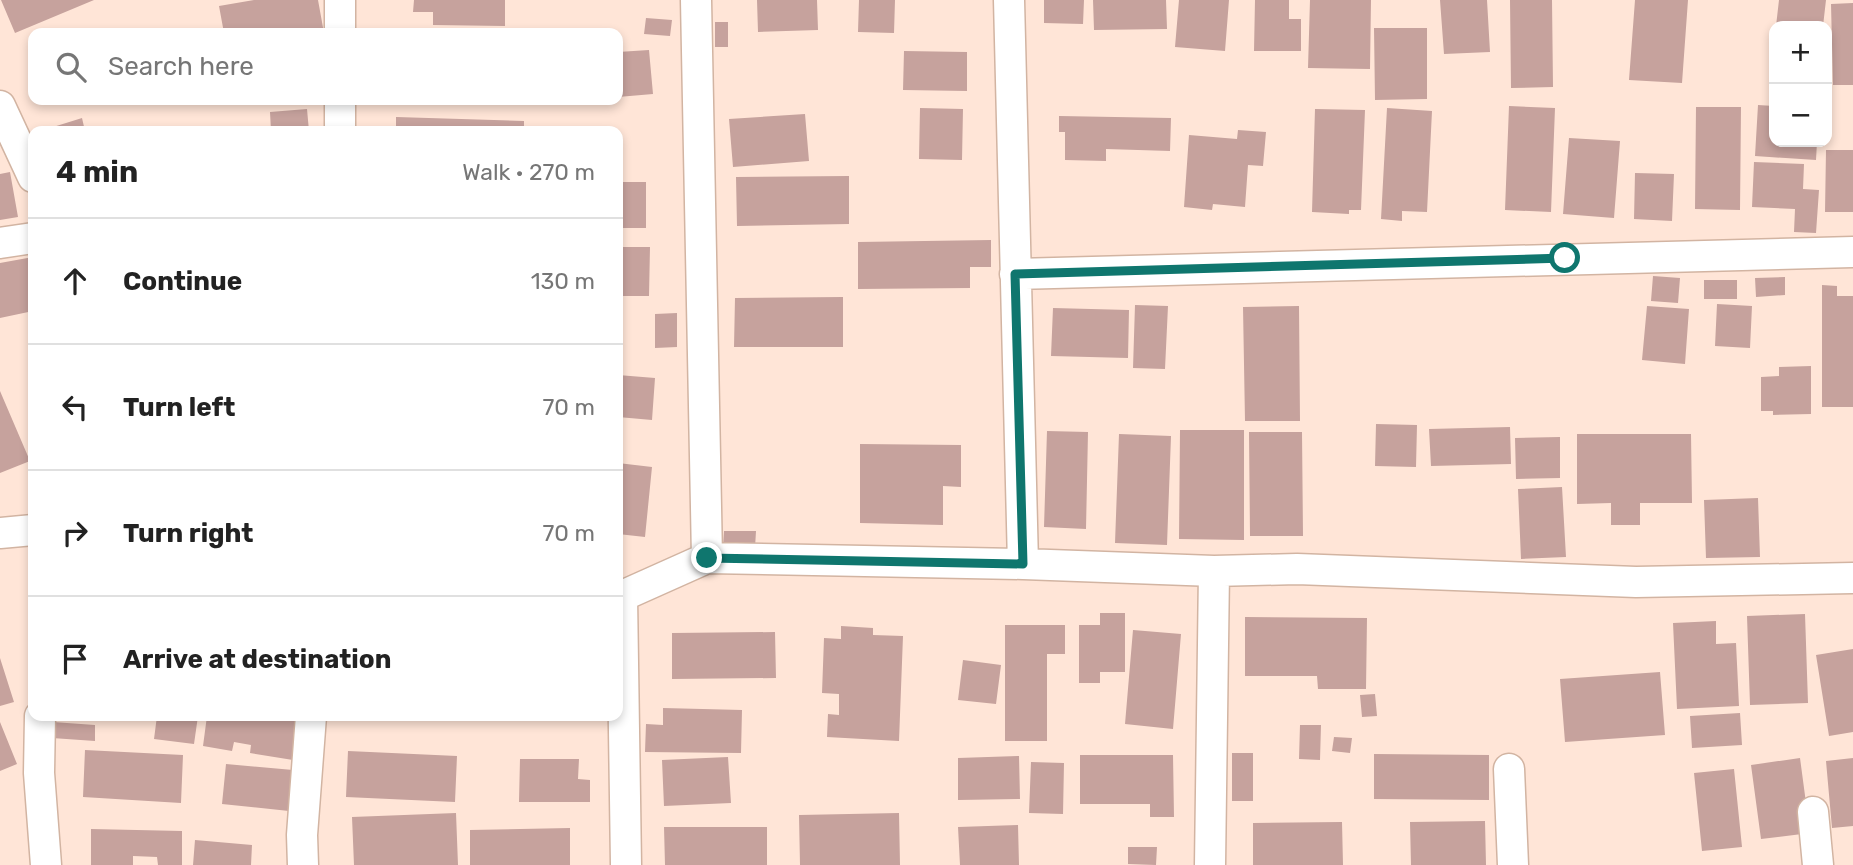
<!DOCTYPE html>
<html lang="en">
<head>
<meta charset="utf-8">
<style>
	body { margin:0; font-family:Rubik,sans-serif; background:#f2f2f2; color:#222 }
	.controls { position:absolute; right:21px; top:21px; display:grid; overflow:hidden; border-radius:14px; box-shadow:0 4px 10px #0003 }
	.controls button { width:63px; height:63px; display:grid; place-items:center; padding:0; border:0; border-bottom:2px solid #e0e0e0; background:#fff; color:#222; font:35px sans-serif }
	.stop { position:absolute; width:21px; height:21px; margin:-16px; border:5px solid #0f766e; border-radius:50%; background:#fff }
	.stop.end { background:#0f766e; border-color:#fff; box-shadow:0 2px 7px #0008 }
	.list { margin:0; padding:0; list-style:none }
	h2 { display:flex; justify-content:space-between; align-items:center; height:91px; margin:0; padding:0 28px; font-size:30px }
	h2 small { font-size:23px; font-weight:400; color:#767676 }
	.list li { display:grid; grid-template-columns:46px 1fr auto; gap:21px; align-items:center; box-sizing:border-box; height:126px; padding:0 28px; border-top:2px solid #e0e0e0 }
	.list b { display:block; font-size:26px; white-space:nowrap }
	.list em { font-size:23px; font-style:normal; color:#767676 }
	.icon { flex:none; width:38px; height:38px; fill:none; stroke:currentColor; stroke-width:2; stroke-linecap:round; stroke-linejoin:round }
	.map { position:relative; flex:none; width:1853px; height:865px; overflow:hidden }
	.search { position:absolute; background:#fff; box-shadow:0 4px 10px #0003; left:28px; top:28px; width:595px; height:77px; display:flex; align-items:center; gap:18px; box-sizing:border-box; padding:0 24px; border-radius:14px; color:#767676; font-size:26px }
	.panel { position:absolute; background:#fff; box-shadow:0 4px 10px #0003; left:28px; top:126px; width:595px; height:595px; border-radius:14px }
	.map>svg:first-child { display:block }
</style>
</head>
<body>
<div class="map">
<svg width="1853" height="865" viewBox="0 0 1853 865">
	<rect width="100%" height="100%" fill="#ffe5d7"/>
	<path fill="#c6a29d" d="M1 0H94L15 33Z
		M254 0H318L324 33H224L219 6Z
		M414 0H505V26L433 25V12H413Z
		M757 0H817L818 30 758 32Z
		M859 0H895L894 33 858 32Z
		M1044 0H1084L1083 24 1044 23Z
		M1093 0H1166L1167 29 1094 30Z
		M1179 0H1229L1225 51 1175 47Z
		M1255 0H1289V19H1301V51H1254Z
		M1310 0H1371L1370 69 1308 68Z
		M1440 0H1487L1490 52 1444 54Z
		M1510 0H1552L1553 87 1511 88Z
		M1635 0H1688L1682 83 1629 80Z
		M1779 0H1826L1823 26H1776Z
		M1853 3V85H1833L1831 4Z
		M646 18 672 20 670 36 644 34Z
		M715 22H728V47H715Z
		M1374 28H1427V99L1375 100Z
		M649 50 653 94 618 97V52Z
		M904 51 967 52V91L903 90Z
		M1758 105 1774 106V142H1817L1816 160 1755 156Z
		M1509 106 1555 108 1551 212 1505 210Z
		M1696 107H1741L1740 210 1695 209Z
		M920 108 963 109 962 160 919 159Z
		M1387 108 1432 111 1427 212 1402 211V221L1381 219Z
		M307 109 309 131H271L270 112Z
		M1315 109 1365 110 1361 210H1349V214L1312 212Z
		M805 114 809 161 733 167 729 119Z
		M1059 116 1171 118 1170 151 1106 149V161L1065 160V132H1059Z
		M396 117 524 121V131H396Z
		M82 118 85 131H51L50 128Z
		M1238 130 1266 132 1263 166 1248 165 1245 207 1213 204 1212 210 1184 207 1189 135 1237 139Z
		M1569 138 1620 141 1614 218 1563 214Z
		M1826 150H1853V212H1825Z
		M1754 162 1804 164 1803 189 1819 190 1816 233 1794 232 1795 209 1752 207Z
		M10 172 18 217 0 220V174Z
		M1635 173 1674 174 1672 221 1634 219Z
		M849 176V224L737 226 736 177Z
		M618 182H646V228H618Z
		M991 240V267H970V288L858 289V242Z
		M618 247H650L649 296H618Z
		M33 257V311L0 318V263Z
		M1653 276 1680 278 1678 303 1651 301Z
		M1785 277V295L1756 297 1755 278Z
		M1704 280H1737V299H1704Z
		M1822 285 1837 286V296H1853V407H1822Z
		M843 297V347H734L735 298Z
		M1717 304 1752 306 1750 348 1715 346Z
		M1135 305 1168 306 1165 369 1133 368Z
		M1299 306 1300 421H1245L1243 307Z
		M1647 306 1689 309 1685 364 1642 360Z
		M1053 308 1129 310 1128 358 1051 356Z
		M677 313V347L655 348V314Z
		M1811 366V414L1773 415V411H1761V377L1779 376V367Z
		M618 375 655 378 652 420 618 417Z
		M0 391 30 461 0 473Z
		M1376 424 1417 425 1416 467 1375 466Z
		M1510 427 1511 464 1431 466 1429 429Z
		M1180 430H1244V540L1179 539Z
		M1047 431 1088 432 1086 529 1044 527Z
		M1249 432H1302L1303 536H1250Z
		M1119 434 1171 436 1167 545 1115 543Z
		M1577 434H1691L1692 503H1640V525H1611V503L1577 504Z
		M1560 437V478L1516 479 1515 438Z
		M860 444 961 445V487L943 486V525L860 523Z
		M618 463 652 467 645 537 618 534Z
		M1562 487 1566 557 1521 559 1518 489Z
		M1758 498 1760 557 1706 558 1704 500Z
		M724 531H756L755 548 723 547Z
		M1100 613H1125V672H1100V683H1079V625H1100Z
		M1805 614 1808 703 1750 705 1747 616Z
		M1245 617 1367 618 1366 689H1318L1317 676H1245Z
		M1716 621V644L1736 643 1739 706 1677 709 1673 623Z
		M1005 625H1065V654H1047V741H1005Z
		M841 626 873 628V635L903 636 899 741 827 737 828 714 839 715V694L822 693 824 638 841 639Z
		M1133 630 1181 634 1173 729 1125 724Z
		M775 632 776 678 672 679V633Z
		M1853 649V732L1829 736 1816 655Z
		M0 658 14 702 0 706Z
		M963 660 1001 665 996 704 958 700Z
		M1660 672 1665 735 1565 742 1560 679Z
		M1375 694 1377 716 1362 717 1360 695Z
		M663 708 742 710 741 753 645 752 646 724 663 725Z
		M1740 713 1742 745 1692 748 1690 716Z
		M157 716H198L194 744 154 739Z
		M207 716H269L300 720 293 760 250 753 251 745 234 742 232 751 203 746Z
		M0 722 17 764 0 771Z
		M53 722 95 725V741L52 738Z
		M1300 725H1321L1320 760 1299 759Z
		M1334 737 1352 738 1350 753 1332 751Z
		M85 750 183 755 181 803 83 797Z
		M348 751 457 756 455 802 346 797Z
		M1232 753H1253V801H1232Z
		M1374 754 1489 755V800L1374 799Z
		M1080 755H1173L1174 817H1150V804H1080Z
		M1019 756 1020 799 958 800V758Z
		M728 757 731 803 664 806 662 760Z
		M1800 758 1810 833 1761 839 1751 765Z
		M1853 758V826L1832 828 1826 761Z
		M520 759H579L578 779 590 780V802H519Z
		M1031 762 1064 763 1063 814 1029 813Z
		M226 764 293 770 289 811 222 804Z
		M1734 769 1742 847 1702 851 1694 773Z
		M456 813 458 865H354L352 817Z
		M899 813 900 865H800L799 815Z
		M1485 821 1486 865H1411L1410 822Z
		M1342 822 1343 865H1253V823Z
		M1018 825 1019 865H960L958 827Z
		M664 827H767V865H665Z
		M570 828V865H470V830Z
		M91 829 182 831V865H158L157 857 133 856V865H91Z
		M195 840 252 845 251 865H193Z
		M1128 847H1157L1156 865 1128 864Z"/>
	<g fill="none" stroke-linecap="round" stroke-linejoin="round">
		<g stroke="#d2b4a2" stroke-width="33">
			<path id="minor" d="M340 0V33
				M696 0 707 558
				M1009 0 1023 564
				M340 100V131
				M0 106 33 177
				M0 243 33 238
				M1015 274 1853 252
				M0 533 33 530
				M618 596H622L707 558 1023 564 1214 571 1297 569 1636 582 1853 578
				M622 596 626 865
				M40 716 39 773 46 865
				M1509 769 1513 865
				M1813 812 1818 865
				M303 865 302 835 311 716
				M1210 865 1214 571"/>
		</g>
		<use href="#minor" stroke="#fff" stroke-width="30"/>
	</g>
	<g fill="none" stroke-linecap="round" stroke-linejoin="round">
		<path stroke="#0f766e" stroke-width="9" d="M707 558 1023 564 1015 274 1565 258"/>
	</g>
</svg>
<div class="controls">
<button>+</button>
<button>−</button>
</div>
<div class="stop" style="left:1565px;top:258px"></div>
<div class="stop end" style="left:707px;top:558px"></div>
<div class="search"><svg class="icon" aria-label="search" viewBox="0 0 24 24"><circle cx="10" cy="10" r="6"/><path d="M15 15l6 6"/></svg>Search here</div>
<section class="panel">
<h2>4 min<small>Walk · 270 m</small></h2>
<ul class="list">
<li><svg class="icon" aria-label="ahead" viewBox="0 0 24 24"><path d="M12 20V5M6 11l6-6 6 6"/></svg><div><b>Continue</b></div><em>130 m</em></li>
<li><svg class="icon" aria-label="left" viewBox="0 0 24 24"><path d="M17 20v-9H6M10 6l-5 5 5 5"/></svg><div><b>Turn left</b></div><em>70 m</em></li>
<li><svg class="icon" aria-label="right" viewBox="0 0 24 24"><path d="M7 20v-9h11M14 6l5 5-5 5"/></svg><div><b>Turn right</b></div><em>70 m</em></li>
<li><svg class="icon" aria-label="arrive" viewBox="0 0 24 24"><path d="M6 21V4h12l-3 4 3 4H6"/></svg><div><b>Arrive at destination</b></div></li>
</ul>
</section>
</div>
</body>
</html>
